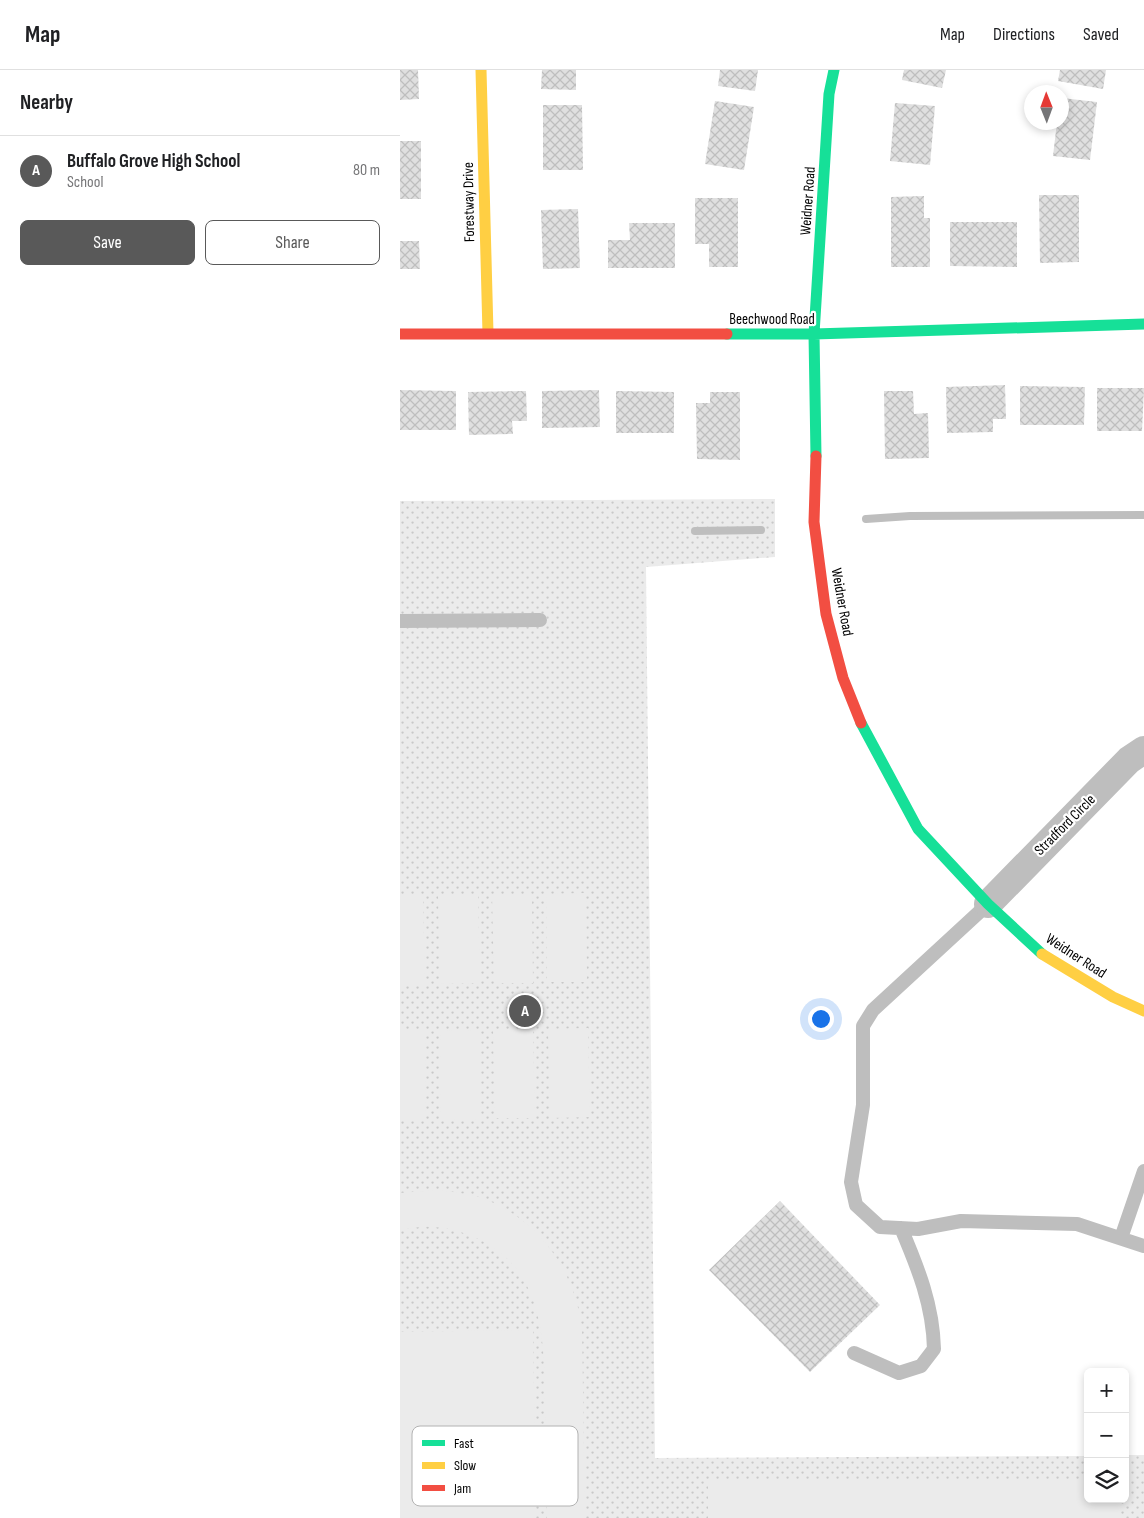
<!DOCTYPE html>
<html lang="en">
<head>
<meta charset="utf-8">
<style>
	body { margin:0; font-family:"Sofia Sans Condensed",sans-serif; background:#f2f2f2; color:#202124 }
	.controls { position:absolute; right:15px; bottom:15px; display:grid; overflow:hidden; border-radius:8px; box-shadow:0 2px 8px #0003 }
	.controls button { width:45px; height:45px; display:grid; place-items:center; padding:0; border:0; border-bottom:1px solid #e0e0e0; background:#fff; color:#202124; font:25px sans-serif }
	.compass { position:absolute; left:624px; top:15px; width:45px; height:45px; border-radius:50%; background:#fff; box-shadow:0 2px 8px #0003; rotate:359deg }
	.you { position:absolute; left:420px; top:948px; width:18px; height:18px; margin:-12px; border:4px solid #fff; border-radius:50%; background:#1a73e8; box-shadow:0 0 0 8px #1a73e833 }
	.badge { display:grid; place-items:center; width:32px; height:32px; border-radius:50%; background:#595959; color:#fff; font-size:16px; font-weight:700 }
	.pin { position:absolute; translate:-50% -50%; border:2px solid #fff; box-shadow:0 1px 5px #0006 }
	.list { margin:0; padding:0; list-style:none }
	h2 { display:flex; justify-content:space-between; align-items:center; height:65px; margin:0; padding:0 20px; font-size:21px }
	h2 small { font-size:16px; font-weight:400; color:#757577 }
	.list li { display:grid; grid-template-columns:32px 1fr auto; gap:15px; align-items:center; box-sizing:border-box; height:70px; padding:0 20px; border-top:1px solid #e0e0e0 }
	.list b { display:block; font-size:19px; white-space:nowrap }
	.list p { margin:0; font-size:16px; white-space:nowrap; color:#757577 }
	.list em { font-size:16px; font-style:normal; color:#757577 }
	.actions { display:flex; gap:10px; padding:15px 20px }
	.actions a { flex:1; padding:11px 0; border:1px solid #595959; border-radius:8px; text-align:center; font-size:18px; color:#595959 }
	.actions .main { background:#595959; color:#fff }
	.icon { flex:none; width:28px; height:28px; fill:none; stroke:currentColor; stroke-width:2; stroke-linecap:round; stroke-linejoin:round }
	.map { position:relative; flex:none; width:744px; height:1448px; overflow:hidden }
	header { display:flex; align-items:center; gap:30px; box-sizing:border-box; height:70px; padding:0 25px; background:#fff; border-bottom:1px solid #e0e0e0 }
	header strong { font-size:24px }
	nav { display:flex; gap:28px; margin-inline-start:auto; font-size:18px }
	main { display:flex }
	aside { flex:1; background:#fff }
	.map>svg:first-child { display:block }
	.green { fill:url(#green-dots) }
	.pitch { fill:#ebebeb }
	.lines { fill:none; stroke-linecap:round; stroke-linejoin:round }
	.stream { stroke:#bebebe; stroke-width:8 }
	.building { fill:url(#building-cross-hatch) }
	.lane { stroke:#bebebe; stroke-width:14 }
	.street { stroke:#bebebe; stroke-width:28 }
	.fast { stroke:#16e098; stroke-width:11 }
	.slow { stroke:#ffcf43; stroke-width:11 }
	.jam { stroke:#f24e42; stroke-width:11 }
	.labels { text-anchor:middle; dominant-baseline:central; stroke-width:4.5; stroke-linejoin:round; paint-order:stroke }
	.street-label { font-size:15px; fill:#000; stroke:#fff }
	.key { fill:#fff; stroke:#b2b2b2; stroke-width:1 }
	.key-label { font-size:14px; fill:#000 }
</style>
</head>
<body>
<header>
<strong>Map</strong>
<nav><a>Map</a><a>Directions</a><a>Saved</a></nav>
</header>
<main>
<aside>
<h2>Nearby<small></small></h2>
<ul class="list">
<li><span class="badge">A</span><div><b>Buffalo Grove High School</b><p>School</p></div><em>80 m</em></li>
</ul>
<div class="actions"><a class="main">Save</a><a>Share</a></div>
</aside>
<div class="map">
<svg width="744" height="1448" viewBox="0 0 744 1448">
	<defs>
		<pattern id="green-dots" width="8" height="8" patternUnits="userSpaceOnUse" patternTransform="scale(1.25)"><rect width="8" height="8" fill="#ebebeb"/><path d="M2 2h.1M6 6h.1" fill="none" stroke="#c8c8c8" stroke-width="1.8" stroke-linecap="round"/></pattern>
		<pattern id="building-cross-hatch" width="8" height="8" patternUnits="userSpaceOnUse" patternTransform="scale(1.25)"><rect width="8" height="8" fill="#dfdfdf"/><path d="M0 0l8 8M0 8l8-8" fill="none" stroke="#bebebe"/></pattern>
	</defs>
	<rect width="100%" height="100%" fill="#fff"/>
	<!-- green -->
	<path class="green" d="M 375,429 L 375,487 L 246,497 L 255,1388 L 688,1386 L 688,1429 L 725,1429 L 725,1385 L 744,1385 L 744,1448 L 0,1448 L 0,431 Z"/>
	<!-- pitch -->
	<path class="pitch" d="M 186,823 L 187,912 L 147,912 L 146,824 Z
		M 92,824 L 132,824 L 133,913 L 94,913 Z
		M 0,825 L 23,825 L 25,914 L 0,914 Z
		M 38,825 L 78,825 L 80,913 L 40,914 Z
		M 188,958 L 190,1047 L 150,1048 L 148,959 Z
		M 133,959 L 135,1048 L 95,1048 L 93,959 Z
		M 80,960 L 81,1049 L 41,1050 L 40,961 Z
		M 0,961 L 25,961 L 26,1049 L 0,1050 Z
		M 36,1120 C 51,1122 67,1123 82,1128 C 139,1149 175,1201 182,1259 L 185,1448 L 147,1448 C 146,1412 146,1377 145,1341 C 144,1274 147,1199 74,1167 C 51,1157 24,1153 0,1161 L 0,1123 Z
		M 133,1260 L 136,1448 L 0,1448 L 0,1262 Z
		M 308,1411 L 688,1411 L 688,1429 L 719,1429 L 719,1448 L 308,1448 Z"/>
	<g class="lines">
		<!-- stream -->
		<path class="stream" d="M 466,449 L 510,446 L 744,445
			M 295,461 L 361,460"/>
	</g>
	<!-- building -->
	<path class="building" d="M 0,0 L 18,0 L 19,29 L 0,30 Z
		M 142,0 L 176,0 L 176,20 L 141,19 Z
		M 320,0 L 358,0 L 355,21 L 318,16 Z
		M 504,0 L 546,0 L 542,18 L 502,10 Z
		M 660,0 L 706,0 L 703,19 L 658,11 Z
		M 662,28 L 697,32 L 690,90 L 653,86 L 657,52 L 662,52 Z
		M 315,31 L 354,37 L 344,100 L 305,94 Z
		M 495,33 L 535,36 L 530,95 L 490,91 Z
		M 143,35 L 182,35 L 183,100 L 143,100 Z
		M 0,71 L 21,71 L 21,129 L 0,129 Z
		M 639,125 L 679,125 L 679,192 L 640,193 Z
		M 524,126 L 524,148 L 530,148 L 530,197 L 491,197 L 491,127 Z
		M 295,128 L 338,128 L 338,197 L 309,197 L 309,174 L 295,174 Z
		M 178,139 L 180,198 L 143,199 L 141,140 Z
		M 550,152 L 617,152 L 617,197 L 550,196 Z
		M 229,153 L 275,153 L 275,198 L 208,198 L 208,170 L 230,170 Z
		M 0,171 L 19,171 L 20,199 L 0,199 Z
		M 605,315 L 606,349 L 593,349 L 593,362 L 547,363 L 546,317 Z
		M 620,316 L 685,317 L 684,355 L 620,355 Z
		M 697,318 L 744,318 L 742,361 L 697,361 Z
		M 0,320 L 56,321 L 56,360 L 0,360 Z
		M 199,320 L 200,357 L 142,358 L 142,321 Z
		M 126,321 L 127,351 L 112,351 L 113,364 L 69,365 L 68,322 Z
		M 216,321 L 274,322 L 274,363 L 216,363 Z
		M 484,321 L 513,321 L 514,344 L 528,343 L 529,388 L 485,389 Z
		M 310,322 L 340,322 L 340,390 L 297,389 L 296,333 L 310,333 Z
		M 380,1131 L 480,1235 L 410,1302 L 309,1200 Z"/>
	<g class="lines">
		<!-- lane -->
		<path class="lane" d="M 0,551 L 140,550
			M 588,834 L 473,940 L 463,956 L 463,1035 L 451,1112 L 456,1135 L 480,1157 L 518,1159 L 561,1151 L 677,1154 L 744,1176
			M 721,1168 L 744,1101
			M 454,1283 L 499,1303 L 521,1296 L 534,1279 C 533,1235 518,1198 501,1158"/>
		<!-- street -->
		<path class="street" d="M 588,834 L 729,690 L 744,680"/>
		<!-- fast -->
		<path class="fast" d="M 327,264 L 414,264 L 744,254
			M 416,386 L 414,264 L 429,24 L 434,0
			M 461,653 L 518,759 L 588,834 L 642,884"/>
		<!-- slow -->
		<path class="slow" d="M 81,0 L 88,263
			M 642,884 L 713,927 L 744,941"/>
		<!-- jam -->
		<path class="jam" d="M 0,264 L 327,264
			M 416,386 L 414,452 L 426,544 L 443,608 L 461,653"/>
	</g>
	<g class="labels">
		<!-- street labels -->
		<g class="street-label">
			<text transform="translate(408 131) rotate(-86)">Weidner Road</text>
			<text transform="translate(69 132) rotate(-91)">Forestway Drive</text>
			<text x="372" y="249">Beechwood Road</text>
			<text transform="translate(442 532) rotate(80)">Weidner Road</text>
			<text transform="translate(665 755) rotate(-45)">Stradford Circle</text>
			<text transform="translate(676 886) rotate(33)">Weidner Road</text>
		</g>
	</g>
	<!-- legend -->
	<rect x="12" y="1356" width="166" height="80" rx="8" class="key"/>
	<rect x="22" y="1370" width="23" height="6" fill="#16e098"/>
	<rect x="22" y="1392" width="23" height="7" fill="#ffcf43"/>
	<rect x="22" y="1415" width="23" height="6" fill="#f24e42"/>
	<g class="key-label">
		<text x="54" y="1378">Fast</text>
		<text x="54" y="1400">Slow</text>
		<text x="54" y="1423">Jam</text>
	</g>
</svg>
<div class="controls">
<button>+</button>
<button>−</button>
<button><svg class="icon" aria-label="layers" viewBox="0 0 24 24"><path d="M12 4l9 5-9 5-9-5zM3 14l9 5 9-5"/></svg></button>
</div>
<svg class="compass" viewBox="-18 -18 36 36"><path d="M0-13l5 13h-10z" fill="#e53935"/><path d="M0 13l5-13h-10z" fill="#757577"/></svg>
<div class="you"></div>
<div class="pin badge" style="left:125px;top:941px">A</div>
</div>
</main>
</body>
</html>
